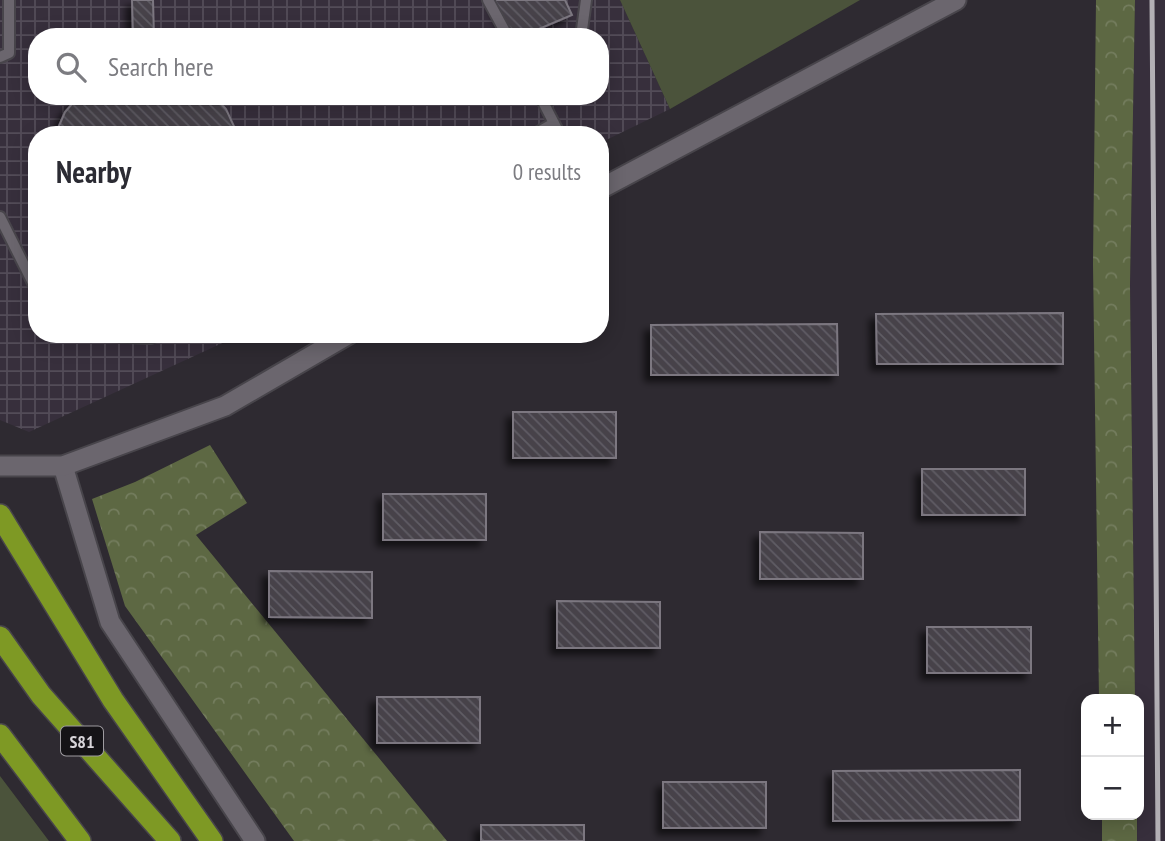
<!DOCTYPE html>
<html lang="en">
<head>
<meta charset="utf-8">
<style>
	body { margin:0; font-family:"PT Sans Narrow",sans-serif; background:#f2f2f3; color:#2b2b33 }
	.controls { position:absolute; right:21px; bottom:21px; display:grid; overflow:hidden; border-radius:14px; box-shadow:0 4px 18px #0003 }
	.controls button { width:63px; height:63px; display:grid; place-items:center; padding:0; border:0; border-bottom:2px solid #e1e1e2; background:#fff; color:#2b2b33; font:35px sans-serif }
	.list { margin:0; padding:0; list-style:none }
	h2 { display:flex; justify-content:space-between; align-items:center; height:91px; margin:0; padding:0 28px; font-size:30px }
	h2 small { font-size:23px; font-weight:400; color:#7c7c81 }
	.icon { flex:none; width:38px; height:38px; fill:none; stroke:currentColor; stroke-width:2; stroke-linecap:round; stroke-linejoin:round }
	.map { position:relative; flex:none; width:1165px; height:841px; overflow:hidden }
	.search { position:absolute; background:#fff; box-shadow:0 4px 18px #0003; left:28px; top:28px; width:581px; height:77px; display:flex; align-items:center; gap:18px; box-sizing:border-box; padding:0 24px; border-radius:28px; color:#7c7c81; font-size:26px }
	.panel { position:absolute; background:#fff; box-shadow:0 4px 18px #0003; left:28px; top:126px; width:581px; height:217px; border-radius:28px }
	.map>svg:first-child { display:block }
	.built { fill:#372f3c }
	.industrial { fill:url(#industrial-grid); fill-rule:evenodd }
	.forest { fill:url(#forest-crowns) }
	.green { fill:#4b533b }
	.building { fill:url(#building-back-hatch); stroke:#7c7780; stroke-width:2; filter:url(#shadow) }
	.lines { fill:none; stroke-linecap:round; stroke-linejoin:round }
	.service-casing { stroke:#48454b; stroke-width:14 }
	.tertiary-casing { stroke:#48454b; stroke-width:23 }
	.secondary-casing { stroke:#48454b; stroke-width:23 }
	.motorway-casing { stroke:#48454b; stroke-width:24 }
	.service { stroke:#6b666e; stroke-width:10 }
	.tertiary { stroke:#6b666e; stroke-width:19 }
	.secondary { stroke:#6b666e; stroke-width:19 }
	.motorway { stroke:#7e9924; stroke-width:21 }
	.rail { stroke:#b3b0b5; stroke-width:5 }
	.labels { text-anchor:middle; dominant-baseline:central; stroke-width:5; stroke-linejoin:round; paint-order:stroke }
	.shield { fill:#151317; stroke:#9e9ba0; stroke-width:2 }
	.shield-label { font-size:18px; font-weight:bold; fill:#d8d5da }
</style>
</head>
<body>
<div class="map">
<svg width="1165" height="841" viewBox="0 0 1165 841">
	<defs>
		<pattern id="industrial-grid" width="8" height="8" patternUnits="userSpaceOnUse" patternTransform="scale(1.75)"><rect width="8" height="8" fill="#372f3c"/><path d="M0 4h8M4 0v8" fill="none" stroke="#534c58"/></pattern>
		<pattern id="forest-crowns" width="20" height="18" patternUnits="userSpaceOnUse" patternTransform="scale(1.75)"><rect width="20" height="18" fill="#5d6843"/><path d="M2 6a3 3 0 1 1 6 0M12 15a3 3 0 1 1 6 0" fill="none" stroke="#747d5e"/></pattern>
		<pattern id="building-back-hatch" width="6" height="6" patternUnits="userSpaceOnUse" patternTransform="scale(1.75)"><rect width="6" height="6" fill="#46424a"/><path d="M-1 5l2 2M0 0l6 6M5-1l2 2" fill="none" stroke="#605c64"/></pattern>
		<filter id="shadow"><feDropShadow dx="-6" dy="6" stdDeviation="3.5" flood-color="#0009"/></filter>
	</defs>
	<rect width="100%" height="100%" fill="#2e2a31"/>
	<!-- built -->
	<path class="built" d="M 1135,0 L 1165,0 L 1165,841 L 1137,841 L 1139,699 L 1135,699 L 1130,285 Z"/>
	<!-- industrial -->
	<path class="industrial" d="M 0,0 L 620,0 L 670,109 L 600,143 L 600,135 L 37,135 L 37,334 L 242,334 L 29,432 L 0,420 ZM 37,37 L 600,37 L 600,96 L 37,96 Z"/>
	<!-- forest -->
	<path class="forest" d="M 1096,0 L 1135,0 L 1130,285 L 1135,699 L 1099,699 L 1093,264 Z
		M 210,445 L 247,503 L 196,535 L 447,841 L 294,841 L 125,606 L 92,499 L 135,482 Z
		M 1102,815 L 1137,815 L 1137,841 L 1102,841 Z"/>
	<!-- green -->
	<path class="green" d="M 620,0 L 860,0 L 670,109 Z
		M 0,776 L 49,841 L 0,841 Z"/>
	<!-- building -->
	<path class="building" d="M 132,0 L 153,0 L 154,37 L 133,37 Z
		M 495,0 L 565,0 L 572,15 L 520,37 L 511,37 Z
		M 79,96 L 214,96 L 226,109 L 238,135 L 55,135 L 65,112 Z
		M 1063,313 L 1063,364 L 877,364 L 876,314 Z
		M 837,324 L 838,375 L 651,375 L 651,325 Z
		M 513,412 L 616,412 L 616,458 L 513,458 Z
		M 922,469 L 1025,469 L 1025,515 L 922,515 Z
		M 383,494 L 486,494 L 486,540 L 383,540 Z
		M 760,532 L 863,533 L 863,579 L 760,579 Z
		M 269,571 L 372,572 L 372,618 L 269,617 Z
		M 557,601 L 660,602 L 660,648 L 557,648 Z
		M 927,627 L 1031,627 L 1031,673 L 927,673 Z
		M 377,697 L 480,697 L 480,743 L 377,743 Z
		M 1020,770 L 1020,820 L 833,821 L 833,771 Z
		M 663,782 L 766,782 L 766,828 L 663,828 Z
		M 481,825 L 584,825 L 584,841 L 481,841 Z"/>
	<g class="lines">
		<!-- service casing -->
		<g class="service-casing">
			<path id="service" d="M 488,0 L 508,37
				M 581,37 L 586,0
				M 0,57 L 9,53 L 9,0
				M 540,96 L 560,135
				M 533,135 L 554,123
				M 0,217 L 37,291
				M 58,334 L 151,338 L 159,334"/>
		</g>
		<!-- tertiary casing -->
		<g class="tertiary-casing">
			<path id="tertiary" d="M 63,466 L 110,622 L 255,841"/>
		</g>
		<!-- secondary casing -->
		<g class="secondary-casing">
			<path id="secondary" d="M 600,189 L 956,0
				M 0,466 L 63,466 L 225,406 L 349,334"/>
		</g>
		<!-- motorway casing -->
		<g class="motorway-casing">
			<path id="motorway" d="M 0,515 L 113,700 L 212,841
				M 0,637 L 41,695 L 170,841
				M 0,735 L 80,841"/>
		</g>
		<!-- service -->
		<use href="#service" class="service"/>
		<!-- tertiary -->
		<use href="#tertiary" class="tertiary"/>
		<!-- secondary -->
		<use href="#secondary" class="secondary"/>
		<!-- motorway -->
		<use href="#motorway" class="motorway"/>
		<!-- rail -->
		<path class="rail" d="M 1152,0 L 1158,841"/>
	</g>
	<g class="labels">
		<!-- shield labels -->
		<rect class="shield" x="61" y="726.5" width="42" height="29" rx="5"/>
		<g class="shield-label">
			<text x="82" y="741">S81</text>
		</g>
	</g>
</svg>
<div class="controls">
<button>+</button>
<button>−</button>
</div>
<div class="search"><svg class="icon" aria-label="search" viewBox="0 0 24 24"><circle cx="10" cy="10" r="6"/><path d="M15 15l6 6"/></svg>Search here</div>
<section class="panel">
<h2>Nearby<small>0 results</small></h2>
<ul class="list">
</ul>
</section>
</div>
</body>
</html>
